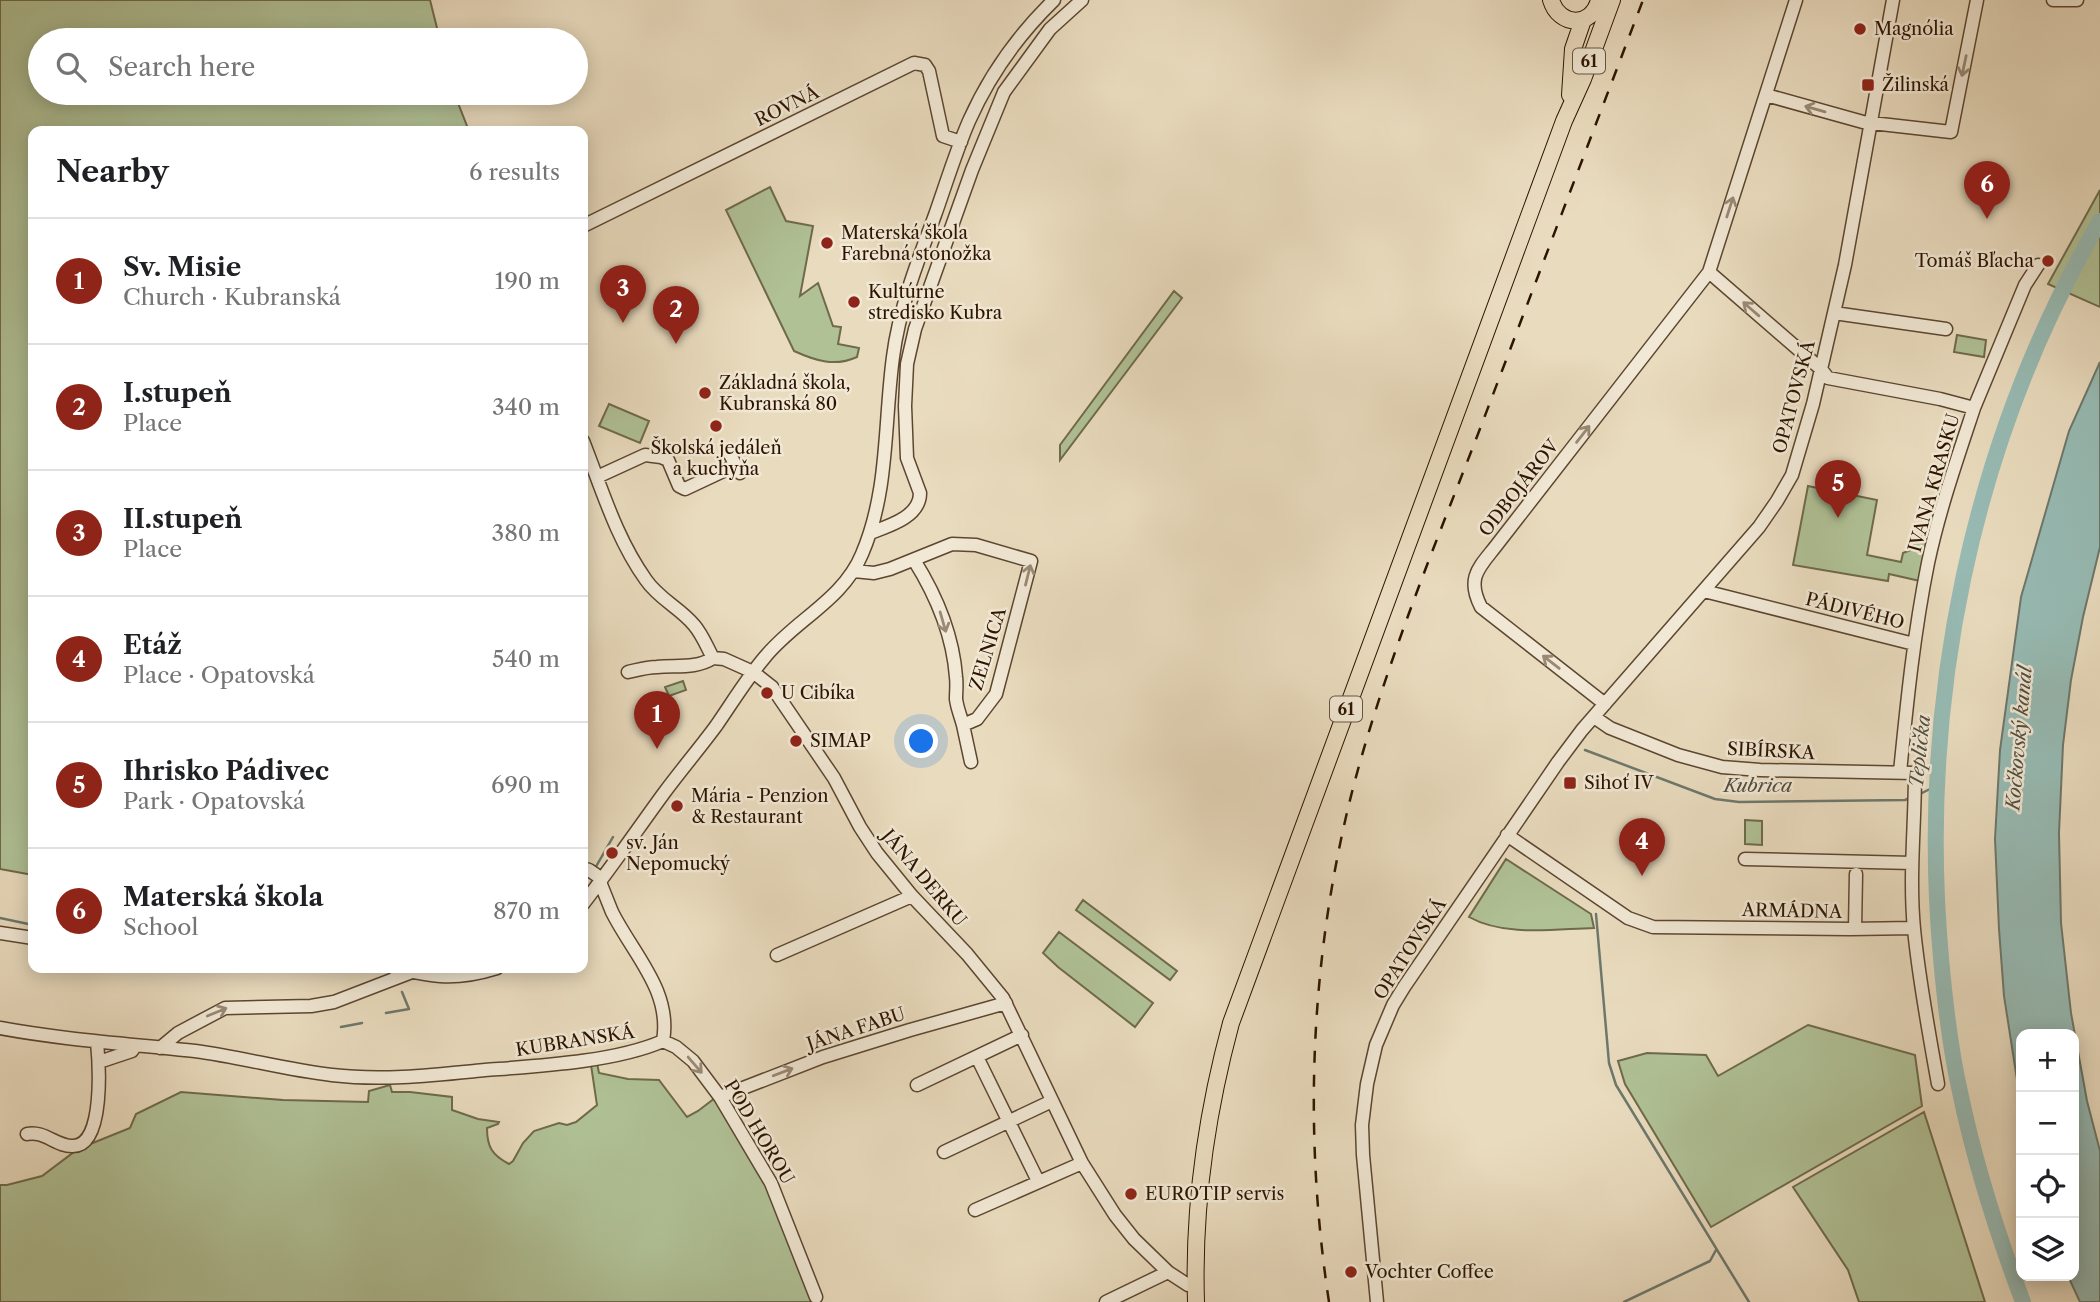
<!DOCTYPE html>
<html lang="en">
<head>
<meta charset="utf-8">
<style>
	body { margin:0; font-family:"Libre Caslon Text",serif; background:#f6f6f6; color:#202124 }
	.controls { position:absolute; right:21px; bottom:21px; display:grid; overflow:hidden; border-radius:14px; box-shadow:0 4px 18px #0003 }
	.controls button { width:63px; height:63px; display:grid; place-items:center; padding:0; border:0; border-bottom:2px solid #e0e0e0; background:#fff; color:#202124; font:35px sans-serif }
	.you { position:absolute; left:922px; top:742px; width:24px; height:24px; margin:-18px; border:5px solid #fff; border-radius:50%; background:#1a73e8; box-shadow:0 0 0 10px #1a73e833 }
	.badge { display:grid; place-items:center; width:46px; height:46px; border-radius:50%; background:#8f2418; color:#fff; font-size:23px; font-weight:700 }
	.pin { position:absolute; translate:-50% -58px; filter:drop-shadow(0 2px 4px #0008) }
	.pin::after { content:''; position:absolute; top:37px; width:24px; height:21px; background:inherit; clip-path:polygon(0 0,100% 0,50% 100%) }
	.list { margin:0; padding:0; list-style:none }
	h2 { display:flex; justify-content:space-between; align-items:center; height:91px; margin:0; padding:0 28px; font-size:30px }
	h2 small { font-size:23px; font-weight:400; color:#757577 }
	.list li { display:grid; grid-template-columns:46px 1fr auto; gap:21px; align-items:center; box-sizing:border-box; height:126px; padding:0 28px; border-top:2px solid #e0e0e0 }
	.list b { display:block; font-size:26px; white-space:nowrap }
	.list p { margin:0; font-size:23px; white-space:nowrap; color:#757577 }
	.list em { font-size:23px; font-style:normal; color:#757577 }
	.icon { flex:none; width:38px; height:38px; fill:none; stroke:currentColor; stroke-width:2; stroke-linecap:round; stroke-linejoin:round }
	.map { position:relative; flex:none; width:2100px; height:1302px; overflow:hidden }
	.search { position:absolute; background:#fff; box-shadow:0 4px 18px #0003; left:28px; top:28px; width:560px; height:77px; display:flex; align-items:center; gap:18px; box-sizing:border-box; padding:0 24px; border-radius:38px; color:#757577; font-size:26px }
	.panel { position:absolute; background:#fff; box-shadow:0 4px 18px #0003; left:28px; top:126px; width:560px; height:847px; border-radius:14px }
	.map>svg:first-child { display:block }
	.green { fill:#b0c196; stroke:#6e6a4b; stroke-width:2 }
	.water { fill:#97bbb4; stroke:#6d786c; stroke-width:2 }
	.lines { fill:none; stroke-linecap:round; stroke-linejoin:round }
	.stream { stroke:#6d786c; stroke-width:2.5 }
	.river { stroke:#97bbb4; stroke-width:16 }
	.minor-casing { stroke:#5c4630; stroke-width:15 }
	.major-casing { stroke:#2d1400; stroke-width:18 }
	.minor { stroke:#f1e8d5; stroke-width:12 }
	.major { stroke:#e9dbbe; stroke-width:16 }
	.rail { stroke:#2d1400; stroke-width:2.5; stroke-dasharray:12 12; stroke-linecap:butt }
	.oneway { stroke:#998975 }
	.poi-dot { fill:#8f2418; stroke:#f1e8d5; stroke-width:2.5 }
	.labels { text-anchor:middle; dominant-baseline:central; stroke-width:5; stroke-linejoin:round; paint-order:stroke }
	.shield { fill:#f1e8d5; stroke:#685440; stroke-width:2 }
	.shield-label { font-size:16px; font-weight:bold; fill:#2d1400 }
	.poi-label { font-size:18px; fill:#2d1400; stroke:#f1e8d5; text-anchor:start }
	.street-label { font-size:18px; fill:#2d1400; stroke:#f1e8d5 }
	.water-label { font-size:19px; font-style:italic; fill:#524e3f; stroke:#f1e8d5 }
</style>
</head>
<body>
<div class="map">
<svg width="2100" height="1302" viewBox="0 0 2100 1302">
	<rect width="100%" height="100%" fill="#e9dbbe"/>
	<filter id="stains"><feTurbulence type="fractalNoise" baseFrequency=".00286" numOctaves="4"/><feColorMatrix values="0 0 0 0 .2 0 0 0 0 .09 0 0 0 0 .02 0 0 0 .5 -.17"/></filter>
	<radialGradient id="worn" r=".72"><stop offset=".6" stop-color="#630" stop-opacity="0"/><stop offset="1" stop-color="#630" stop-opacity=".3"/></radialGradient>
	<!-- green -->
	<path class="green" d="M 0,0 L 430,0 L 440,40 L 40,40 L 40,93 L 454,93 L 469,131 L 33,131 L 33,875 L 0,869 Z
		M 770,187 L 786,221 L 813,226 L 800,296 L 818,283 L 833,326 L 841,327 L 838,344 L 859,348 L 857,357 C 835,367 816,361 794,351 L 726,210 Z
		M 2100,190 L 2100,307 L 2048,284 Z
		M 1174,291 L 1182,298 L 1060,460 L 1060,445 Z
		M 1957,335 L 1986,340 L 1984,357 L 1954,352 Z
		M 609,404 L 649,421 L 640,443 L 599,426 Z
		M 1808,486 L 1877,500 L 1867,555 L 1901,562 L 1903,553 L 1913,549 L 1916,535 L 1929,538 L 1920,581 L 1889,574 L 1888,581 L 1793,565 Z
		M 683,681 L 686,690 L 669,696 L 665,687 Z
		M 1745,820 L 1762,821 L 1762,845 L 1745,844 Z
		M 1506,859 L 1591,914 L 1594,928 C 1554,929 1505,937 1469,917 Z
		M 1083,900 L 1177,971 L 1170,980 L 1076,910 Z
		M 1059,932 L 1153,1003 L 1135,1027 L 1058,967 L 1043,953 Z
		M 1808,1025 L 1915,1055 L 1922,1106 L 1711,1227 L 1625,1084 L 1618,1061 L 1647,1053 L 1706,1055 L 1718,1076 Z
		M 597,1063 L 599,1073 L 628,1079 L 659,1080 L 687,1117 L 698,1111 L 715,1098 L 764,1176 L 815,1302 L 0,1302 L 0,1185 L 7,1185 L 42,1176 L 78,1149 L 130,1128 L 136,1114 L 181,1092 L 283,1100 L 368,1102 L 369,1091 L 390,1085 L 392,1092 L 410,1092 L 452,1097 L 452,1110 L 478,1119 L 499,1122 L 498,1124 L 487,1128 C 487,1147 492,1155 509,1164 L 513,1161 L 523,1143 L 534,1131 L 559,1123 L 567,1125 L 576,1122 L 597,1105 L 591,1065 Z
		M 1924,1112 L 1985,1302 L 1859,1302 L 1848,1270 L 1793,1187 Z"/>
	<!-- water -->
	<path class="water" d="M 2100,362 L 2100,547 L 2083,617 L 2071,680 L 2063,745 L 2059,833 L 2061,923 L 2071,1013 L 2087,1101 L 2100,1151 L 2100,1302 L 2080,1302 L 2068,1276 L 2074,1276 L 2074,1034 L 2021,1034 L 2021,1105 L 2004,996 L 1999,929 L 1995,839 L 2000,750 L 2021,597 L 2069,431 Z"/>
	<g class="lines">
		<!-- stream -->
		<path class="stream" d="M 1585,750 L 1715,799 L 1739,802 L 1905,800 L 1912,797
			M 1918,795 L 1936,786
			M 594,870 L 613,837
			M 583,883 L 590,875
			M 1596,914 L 1609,1063 L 1616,1085 L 1749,1302
			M 0,918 L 33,925
			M 386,1013 L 409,1009 L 402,992
			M 341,1027 L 362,1023
			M 1624,1302 L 1710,1261 L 1716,1250"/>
		<!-- river -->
		<path class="river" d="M 2023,1302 C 1997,1233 1975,1164 1960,1092 C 1950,1048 1945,1003 1941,958 C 1918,704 1971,442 2100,221"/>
		<!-- minor casing -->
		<g class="minor-casing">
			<path id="minor" d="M 2053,0 L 2077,0
				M 1766,95 L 1863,122 L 1951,132 L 1977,0
				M 583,226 L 914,63 L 925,65 L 929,71 L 943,136 L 961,142
				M 1709,272 L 1821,369 L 1828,378 L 1940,399 L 1974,408 C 1957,459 1939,511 1928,563 C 1914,632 1907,702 1900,772
				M 1834,313 L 1946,329
				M 1974,408 L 2025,285 L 2038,265
				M 583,441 C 602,489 616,538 646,580 C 659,599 680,608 694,625 C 702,634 707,647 713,658 L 724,659 L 753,672 L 772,687 L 834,778 L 860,827 L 877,853 L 912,896 L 967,954 L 1003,998 L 1082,1163 L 1115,1215 L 1134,1239 L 1168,1272 L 1188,1285 L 1196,1284
				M 728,451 L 740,473
				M 597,477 L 645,455 L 661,457 L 668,460 L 679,486 L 685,489 L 736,465
				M 870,533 C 889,526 920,517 920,493 L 907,458 L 905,406 L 907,364 L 915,329 L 972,170 L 1004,92 L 1050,29 L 1082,0
				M 854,571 L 874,573 L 890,569 L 952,544 L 976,545 L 1031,561 L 996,694 L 977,719 L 963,725 C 961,717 957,708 956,699 C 956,692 957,684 956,677 C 953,636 936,595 914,560
				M 1704,591 L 1914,644
				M 628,672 C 637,670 647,667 657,667 C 676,665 696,669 713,658
				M 1605,704 L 1481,607 C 1465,576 1481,566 1499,542 L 1709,272 L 1796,0
				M 1594,717 L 1610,728 L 1678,755 L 1722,767 L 1760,770 L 1915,773 C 1915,825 1909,877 1914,929 C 1919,981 1929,1033 1938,1084
				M 963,725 L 971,762
				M 1507,835 L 1628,918 L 1653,927 L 1850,929 L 1914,928
				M 1745,859 L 1912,863
				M 583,868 L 589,870 L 602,879
				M 600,882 C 604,892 608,902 612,912 C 633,954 672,991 663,1041
				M 583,904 C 611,868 637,830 664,793 C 681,770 699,749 716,726 C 732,703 747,678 765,657 C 795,620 843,600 862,554 C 889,491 884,423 893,357 C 899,309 918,260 935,215 C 946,184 956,151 969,121 C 989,76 1019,34 1054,0
				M 1855,929 L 1856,874
				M 0,933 L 33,938
				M 777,955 L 912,896
				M 393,968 C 434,977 455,981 497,968
				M 0,1028 C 65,1040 130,1044 195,1051 C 241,1057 286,1070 332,1075 C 383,1081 434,1075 485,1070 C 538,1066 615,1062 663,1041
				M 663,1041 L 676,1047 L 693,1061 L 720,1097 L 771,1183 L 816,1297
				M 160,1048 L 178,1033 L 225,1008 L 311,1006 L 334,1002 L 412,972
				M 977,1057 L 1038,1181
				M 99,1062 L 132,1051 L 135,1046
				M 917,1085 L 1022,1035
				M 720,1097 L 823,1057 L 910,1030 L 1006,1003
				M 27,1134 C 44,1130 57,1147 73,1146 C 105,1146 99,1062 97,1042
				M 944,1152 L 1052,1101
				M 975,1210 L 1082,1163
				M 1106,1302 L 1168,1272
				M 1377,1302 L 1363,1155 L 1362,1125 L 1367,1084 L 1376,1045 L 1393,1005 L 1404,987 L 1558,762 L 1582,730 L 1759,527 L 1777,501 L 1792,475 L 1813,404 L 1845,265 L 1893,0"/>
		</g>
		<!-- major casing -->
		<g class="major-casing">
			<path id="major" d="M 1551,0 C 1559,27 1592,28 1599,0
				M 1570,95 L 1573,49 L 1583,20
				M 1196,1302 C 1193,1207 1206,1115 1231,1023 L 1564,121 L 1583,79 L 1612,0"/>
		</g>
		<!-- minor -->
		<use href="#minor" class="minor"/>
		<!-- major -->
		<use href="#major" class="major"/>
		<!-- rail -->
		<path class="rail" d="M 1329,1302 C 1303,1131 1310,956 1353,788 C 1385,666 1433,550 1478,434 C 1533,289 1588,145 1643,0"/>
	</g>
	<!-- one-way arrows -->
	<defs><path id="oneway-shaft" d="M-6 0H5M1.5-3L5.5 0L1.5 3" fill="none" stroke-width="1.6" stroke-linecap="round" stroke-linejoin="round" transform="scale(1.75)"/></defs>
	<g class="oneway">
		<use href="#oneway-shaft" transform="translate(1964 66) rotate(102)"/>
		<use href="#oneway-shaft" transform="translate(1815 109) rotate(-164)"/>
		<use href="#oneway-shaft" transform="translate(1730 207) rotate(-72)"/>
		<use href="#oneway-shaft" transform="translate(1751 309) rotate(-139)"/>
		<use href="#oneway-shaft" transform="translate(1583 434) rotate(-52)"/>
		<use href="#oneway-shaft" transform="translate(1028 575) rotate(-76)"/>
		<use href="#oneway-shaft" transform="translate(943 622) rotate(74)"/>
		<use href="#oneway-shaft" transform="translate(1551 662) rotate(-142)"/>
		<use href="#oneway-shaft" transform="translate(217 1012) rotate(-22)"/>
		<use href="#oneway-shaft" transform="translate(695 1065) rotate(49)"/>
		<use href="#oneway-shaft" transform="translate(783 1072) rotate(-21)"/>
	</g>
	<!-- markers -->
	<g class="poi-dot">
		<circle cx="1860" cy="29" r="7"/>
		<rect x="1861" y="78" width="14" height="14" rx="3.5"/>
		<circle cx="827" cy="243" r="7"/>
		<circle cx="2048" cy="261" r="7"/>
		<circle cx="854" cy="302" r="7"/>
		<circle cx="705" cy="393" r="7"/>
		<circle cx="716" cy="426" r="7"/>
		<circle cx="767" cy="693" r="7"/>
		<circle cx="796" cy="741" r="7"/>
		<rect x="1563" y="776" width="14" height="14" rx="3.5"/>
		<circle cx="677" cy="806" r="7"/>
		<circle cx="612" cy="853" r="7"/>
		<circle cx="1131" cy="1194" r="7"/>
		<circle cx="1351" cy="1272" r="7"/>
	</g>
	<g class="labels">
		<!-- shield labels -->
		<g class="shield">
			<rect x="1573" y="48.5" width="32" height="25" rx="5"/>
			<rect x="1330" y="696.5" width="32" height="25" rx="5"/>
		</g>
		<g class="shield-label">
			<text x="1589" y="61">61</text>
			<text x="1346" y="709">61</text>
		</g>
		<!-- poi labels -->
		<g class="poi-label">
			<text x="1874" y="29">Magnólia</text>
			<text x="1882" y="85">Žilinská</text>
			<text x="841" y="233">Materská škola<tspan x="841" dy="21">Farebná stonožka</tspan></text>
			<text x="2034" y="261" text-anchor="end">Tomáš Bľacha</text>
			<text x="868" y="292">Kultúrne<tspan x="868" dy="21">stredisko Kubra</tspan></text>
			<text x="719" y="383">Základná škola,<tspan x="719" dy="21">Kubranská 80</tspan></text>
			<text x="716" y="448" text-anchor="middle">Školská jedáleň<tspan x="716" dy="21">a kuchyňa</tspan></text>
			<text x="781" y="693">U Cibíka</text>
			<text x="810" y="741">SIMAP</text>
			<text x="1584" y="783">Sihoť IV</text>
			<text x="691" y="796">Mária - Penzion<tspan x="691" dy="21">&amp; Restaurant</tspan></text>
			<text x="626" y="843">sv. Ján<tspan x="626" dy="21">Nepomucký</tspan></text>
			<text x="1145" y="1194">EUROTIP servis</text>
			<text x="1365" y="1272">Vochter Coffee</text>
		</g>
		<!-- street labels -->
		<g class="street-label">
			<text transform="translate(787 106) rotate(-26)">ROVNÁ</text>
			<text transform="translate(1794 397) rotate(-75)">OPATOVSKÁ</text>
			<text transform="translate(1934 483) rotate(-74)">IVANA KRASKU</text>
			<text transform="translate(1519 488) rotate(-52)">ODBOJÁROV</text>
			<text transform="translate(1855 611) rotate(14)">PÁDIVÉHO</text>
			<text transform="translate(988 649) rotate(-73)">ZELNICA</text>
			<text transform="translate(1771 751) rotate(3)">SIBÍRSKA</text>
			<text transform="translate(924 878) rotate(50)">JÁNA DERKU</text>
			<text transform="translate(1792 911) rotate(1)">ARMÁDNA</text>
			<text transform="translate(1410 949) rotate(-57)">OPATOVSKÁ</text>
			<text transform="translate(856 1029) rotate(-18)">JÁNA FABU</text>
			<text transform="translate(575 1041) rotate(-9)">KUBRANSKÁ</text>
			<text transform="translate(759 1132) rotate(59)">POD HOROU</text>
		</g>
		<!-- water labels -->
		<g class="water-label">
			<text transform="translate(2019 738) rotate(-85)">Kočkovský kanál</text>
			<text transform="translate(1920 751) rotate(-84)">Teplička</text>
			<text x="1758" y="785">Kubrica</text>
		</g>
	</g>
	<rect width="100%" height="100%" filter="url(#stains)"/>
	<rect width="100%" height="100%" fill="url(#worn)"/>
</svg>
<div class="controls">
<button>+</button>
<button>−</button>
<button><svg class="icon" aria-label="locate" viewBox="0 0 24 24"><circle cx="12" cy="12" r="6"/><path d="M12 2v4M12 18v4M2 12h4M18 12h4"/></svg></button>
<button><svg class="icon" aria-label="layers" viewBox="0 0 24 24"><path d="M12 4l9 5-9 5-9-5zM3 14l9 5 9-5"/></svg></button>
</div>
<div class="you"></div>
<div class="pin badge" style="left:657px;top:749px">1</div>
<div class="pin badge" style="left:676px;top:344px">2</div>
<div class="pin badge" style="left:623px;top:323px">3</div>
<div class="pin badge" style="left:1642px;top:876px">4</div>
<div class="pin badge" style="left:1838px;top:518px">5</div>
<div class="pin badge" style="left:1987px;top:219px">6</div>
<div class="search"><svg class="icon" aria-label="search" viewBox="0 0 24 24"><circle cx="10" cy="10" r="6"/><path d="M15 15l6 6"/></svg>Search here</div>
<section class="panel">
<h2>Nearby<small>6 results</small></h2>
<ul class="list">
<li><span class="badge">1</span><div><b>Sv. Misie</b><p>Church · Kubranská</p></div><em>190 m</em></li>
<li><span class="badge">2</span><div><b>I.stupeň</b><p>Place</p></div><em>340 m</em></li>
<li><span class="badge">3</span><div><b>II.stupeň</b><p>Place</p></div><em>380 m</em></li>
<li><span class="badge">4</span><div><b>Etáž</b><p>Place · Opatovská</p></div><em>540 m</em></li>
<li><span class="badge">5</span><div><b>Ihrisko Pádivec</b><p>Park · Opatovská</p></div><em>690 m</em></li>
<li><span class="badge">6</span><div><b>Materská škola</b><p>School</p></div><em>870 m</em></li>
</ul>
</section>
</div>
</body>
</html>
